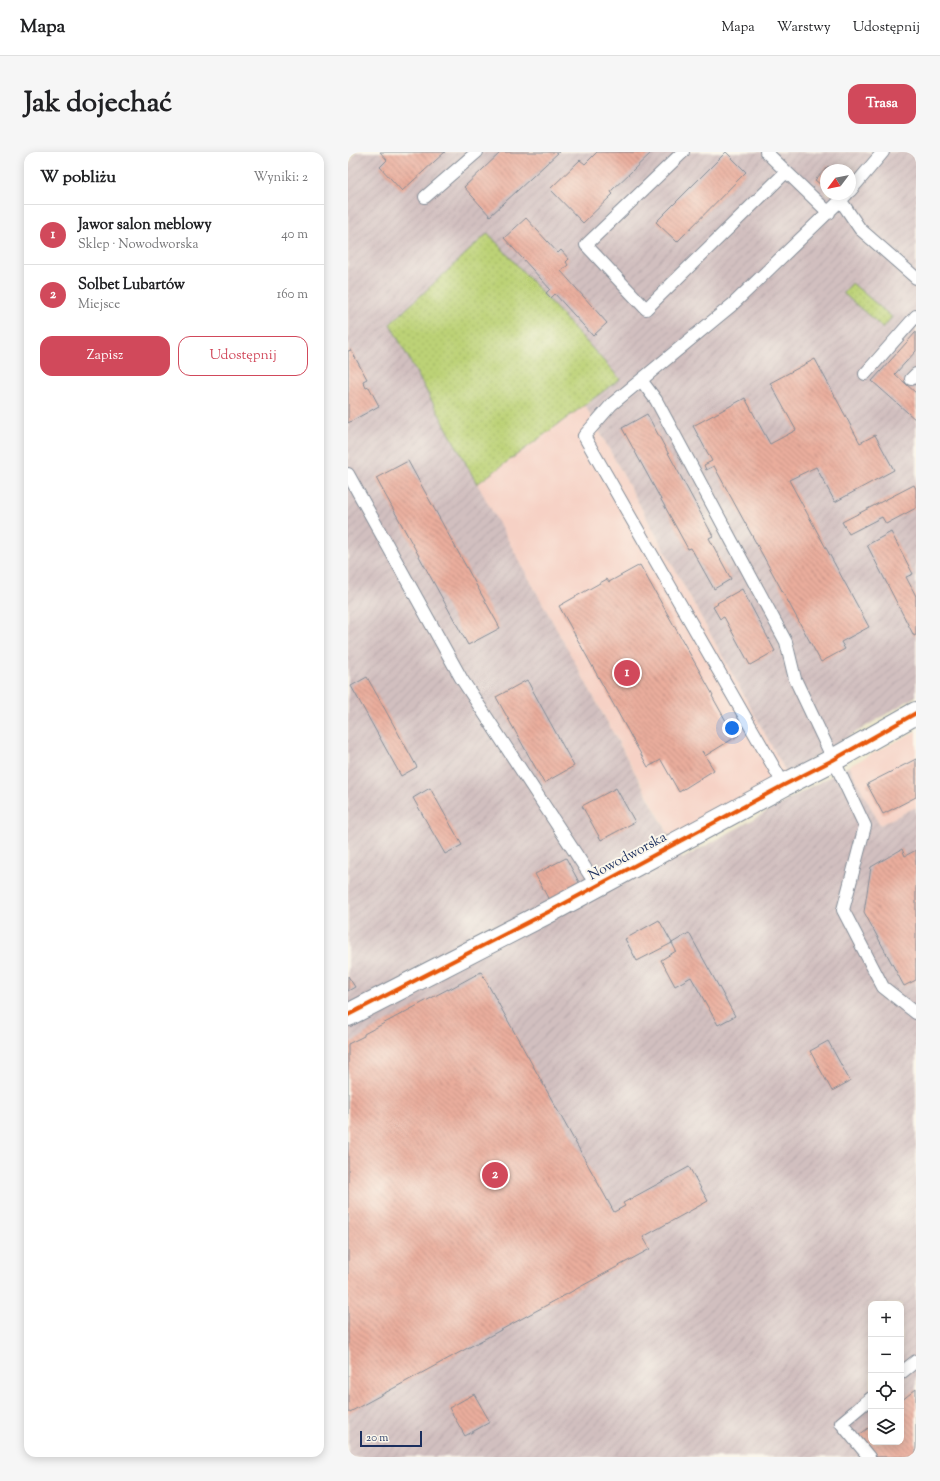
<!DOCTYPE html>
<html lang="pl">
<head>
<meta charset="utf-8">
<style>
	body { margin:0; font-family:"Sorts Mill Goudy",serif; background:#f6f6f6; color:#202124 }
	.controls { position:absolute; right:12px; bottom:12px; display:grid; overflow:hidden; border-radius:8px; box-shadow:0 2px 10px #0003 }
	.controls button { width:36px; height:36px; display:grid; place-items:center; padding:0; border:0; border-bottom:1px solid #e0e0e0; background:#fff; color:#202124; font:20px sans-serif }
	.compass { position:absolute; left:472px; top:12px; width:36px; height:36px; border-radius:50%; background:#fff; box-shadow:0 2px 10px #0003; rotate:238deg }
	.scale { position:absolute; left:12px; bottom:10px; width:62px; box-sizing:border-box; padding-left:4px; border:2px solid #1b2f5e; border-top:0; font-size:11px; line-height:14px; white-space:nowrap; color:#1b2f5e; -webkit-text-stroke:3px #fbf7ec; paint-order:stroke }
	.you { position:absolute; left:384px; top:576px; width:14px; height:14px; margin:-10px; border:3px solid #fff; border-radius:50%; background:#1a73e8; box-shadow:0 0 0 6px #1a73e833 }
	.badge { display:grid; place-items:center; width:26px; height:26px; border-radius:50%; background:#d1495b; color:#fff; font-size:13px; font-weight:700 }
	.pin { position:absolute; translate:-50% -50%; border:2px solid #fff; box-shadow:0 1px 4px #0006 }
	.list { margin:0; padding:0; list-style:none }
	h2 { display:flex; justify-content:space-between; align-items:center; height:52px; margin:0; padding:0 16px; font-size:17px }
	h2 small { font-size:13px; font-weight:400; color:#757577 }
	.list li { display:grid; grid-template-columns:26px 1fr auto; gap:12px; align-items:center; box-sizing:border-box; height:60px; padding:0 16px; border-top:1px solid #e0e0e0 }
	.list b { display:block; font-size:15px; white-space:nowrap }
	.list p { margin:0; font-size:13px; white-space:nowrap; color:#757577 }
	.list em { font-size:13px; font-style:normal; color:#757577 }
	.actions { display:flex; gap:8px; padding:12px 16px }
	.actions a { flex:1; padding:9px 0; border:1px solid #d1495b; border-radius:12px; text-align:center; font-size:14px; color:#d1495b }
	.actions .main { background:#d1495b; color:#fff }
	.icon { flex:none; width:22px; height:22px; fill:none; stroke:currentColor; stroke-width:2; stroke-linecap:round; stroke-linejoin:round }
	.map { position:relative; flex:none; width:568px; height:1305px; overflow:hidden; border-radius:12px }
	header { display:flex; align-items:center; gap:24px; box-sizing:border-box; height:56px; padding:0 20px; background:#fff; border-bottom:1px solid #e0e0e0 }
	header strong { font-size:19px }
	nav { display:flex; gap:22px; margin-inline-start:auto; font-size:14px }
	.intro { display:flex; align-items:center; justify-content:space-between; box-sizing:border-box; height:96px; padding:0 24px }
	h1 { margin:0; font-size:28px }
	.button { padding:10px 18px; border-radius:12px; background:#d1495b; color:#fff; font-size:14px; font-weight:700 }
	main { display:flex; gap:24px; padding:0 24px }
	aside { flex:1; background:#fff; border-radius:12px; box-shadow:0 2px 10px #0003 }
	.map>svg:first-child { display:block }
	.built { fill:#f6d1c5 }
	.industrial { fill:url(#industrial-furrows); fill-rule:evenodd }
	.grass { fill:url(#grass-dots); stroke:#6c806a }
	.building { fill:url(#building-back-hatch) }
	.lines { fill:none; stroke-linecap:round; stroke-linejoin:round }
	.service-casing { stroke:#848c96; stroke-width:14 }
	.minor-casing { stroke:#848c96; stroke-width:24 }
	.service { stroke:#fff; stroke-width:12 }
	.minor { stroke:#fff; stroke-width:22 }
	.cycleway-casing { stroke:#fbf7ec; stroke-width:6 }
	.cycleway { stroke:#e8590c; stroke-width:4 }
	.labels { text-anchor:middle; dominant-baseline:central; stroke-width:4; stroke-linejoin:round; paint-order:stroke }
	.street-label { font-size:14px; fill:#1b2f5e; stroke:#fbf7ec }
</style>
</head>
<body>
<header>
<strong>Mapa</strong>
<nav><a>Mapa</a><a>Warstwy</a><a>Udostępnij</a></nav>
</header>
<div class="intro"><h1>Jak dojechać</h1><a class="button">Trasa</a></div>
<main>
<aside>
<h2>W pobliżu<small>Wyniki: 2</small></h2>
<ul class="list">
<li><span class="badge">1</span><div><b>Jawor salon meblowy</b><p>Sklep · Nowodworska</p></div><em>40 m</em></li>
<li><span class="badge">2</span><div><b>Solbet Lubartów</b><p>Miejsce</p></div><em>160 m</em></li>
</ul>
<div class="actions"><a class="main">Zapisz</a><a>Udostępnij</a></div>
</aside>
<div class="map">
<svg width="568" height="1305" viewBox="0 0 568 1305">
	<defs>
		<pattern id="industrial-furrows" width="10" height="10" patternUnits="userSpaceOnUse"><rect width="10" height="10" fill="#d1bfbf"/><path d="M-1 1l2-2M0 10L10 0M9 11l2-2" fill="none" stroke="#b3a4a7"/></pattern>
		<pattern id="grass-dots" width="8" height="8" patternUnits="userSpaceOnUse"><rect width="8" height="8" fill="#bcd276"/><path d="M2 2h.1M6 6h.1" fill="none" stroke="#a1b568" stroke-width="1.8" stroke-linecap="round"/></pattern>
		<pattern id="building-back-hatch" width="6" height="6" patternUnits="userSpaceOnUse"><rect width="6" height="6" fill="#eaad9c"/><path d="M-1 5l2 2M0 0l6 6M5-1l2 2" fill="none" stroke="#bd8d82"/></pattern>
	</defs>
	<rect width="100%" height="100%" fill="#fbf7ec"/>
	<filter id="ink" filterUnits="userSpaceOnUse"><feTurbulence type="fractalNoise" baseFrequency=".025" numOctaves="2"/><feDisplacementMap in="SourceGraphic" scale="8" xChannelSelector="R" yChannelSelector="G"/><feConvolveMatrix kernelMatrix="1 2 1 2 8 2 1 2 1" color-interpolation-filters="sRGB"/></filter>
	<filter id="wash" filterUnits="userSpaceOnUse"><feTurbulence type="fractalNoise" baseFrequency=".012" numOctaves="4" result="noise"/><feDisplacementMap in="SourceGraphic" scale="16" xChannelSelector="R" yChannelSelector="G"/><feGaussianBlur stdDeviation="0.9" result="paint"/><feColorMatrix in="noise" values="0 0 0 0 0 0 0 0 0 0 0 0 0 0 0 0 0 1.4 0 .05"/><feComposite in="paint" operator="in"/></filter>
	<g filter="url(#wash)">
		<rect width="100%" height="100%" fill="#ede8cd"/>
		<!-- built -->
		<path class="built" d="M 237,253 L 439,622 L 323,686 L 129,332 Z
			M 568,579 L 568,655 L 532,673 L 501,614 Z"/>
		<!-- industrial -->
		<path class="industrial" d="M 8,0 L 568,0 L 568,544 L 439,622 L 237,253 L 272,227 L 42,172 L 334,707 L 501,614 L 532,673 L 568,655 L 568,1305 L 0,1305 L 0,14 ZM 478,18 L 502,18 L 502,42 L 478,42 ZM 523,1152 L 553,1152 L 553,1290 L 523,1290 Z"/>
		<!-- grass -->
		<path class="grass" d="M 140,81 L 272,227 L 129,332 L 42,172 Z
			M 504,131 L 544,165 L 535,176 L 495,141 Z"/>
		<g id="blocks">
			<!-- building -->
			<path class="building" d="M 32,0 L 97,0 L 54,39 L 32,15 L 39,8 Z
				M 153,0 L 211,0 L 142,64 L 116,35 Z
				M 249,0 L 304,0 L 264,38 L 263,40 L 265,42 L 235,71 L 202,37 L 232,8 L 237,12 Z
				M 378,0 L 398,20 L 329,90 L 308,70 Z
				M 480,14 L 485,18 L 478,18 L 478,27 L 473,33 L 467,28 Z
				M 178,66 L 210,101 L 213,98 L 221,107 L 218,110 L 220,113 L 213,119 L 259,171 L 245,184 L 207,142 L 203,146 L 198,141 L 202,137 L 156,86 Z
				M 568,180 L 568,199 L 547,222 L 568,241 L 568,268 L 524,229 Z
				M 3,198 L 19,227 L 15,229 L 18,236 L 21,235 L 31,254 L 0,271 L 0,199 Z
				M 467,207 L 512,291 L 527,283 L 546,318 L 487,350 L 468,315 L 441,328 L 521,475 L 493,490 L 497,497 L 473,510 L 366,314 L 358,318 L 356,313 L 364,309 L 345,274 L 397,246 L 422,292 L 448,278 L 422,231 Z
				M 299,262 L 365,384 L 361,386 L 383,427 L 366,437 L 343,396 L 340,397 L 274,276 Z
				M 60,309 L 152,476 L 120,493 L 28,326 Z
				M 566,333 L 568,337 L 568,356 L 538,372 L 534,365 L 501,382 L 494,370 Z
				M 543,380 L 565,422 L 558,425 L 568,444 L 568,483 L 566,484 L 519,393 Z
				M 292,413 L 365,543 L 364,544 L 378,569 L 382,567 L 391,583 L 357,604 L 354,599 L 366,618 L 331,640 L 313,608 L 300,615 L 211,454 L 259,427 L 261,430 Z
				M 394,437 L 427,499 L 402,513 L 376,465 L 372,467 L 365,455 L 370,452 L 369,451 Z
				M 19,525 L 69,615 L 53,624 L 3,534 Z
				M 179,528 L 226,614 L 196,631 L 148,545 Z
				M 568,607 L 568,645 L 535,662 L 519,632 Z
				M 82,636 L 114,693 L 97,702 L 65,646 Z
				M 268,636 L 287,670 L 253,688 L 234,654 Z
				M 554,697 L 557,704 L 568,698 L 568,828 L 556,834 L 516,760 L 523,715 Z
				M 218,706 L 232,732 L 201,748 L 187,722 Z
				M 311,768 L 324,791 L 289,809 L 277,787 Z
				M 341,781 L 387,864 L 370,873 L 343,825 L 327,834 L 313,808 L 328,799 L 324,791 Z
				M 133,820 L 266,1060 L 277,1054 L 275,1051 L 341,1015 L 360,1049 L 295,1085 L 302,1097 L 0,1261 L 0,892 L 16,884 L 16,882 L 100,837 L 100,838 Z
				M 0,824 L 7,835 L 0,839 Z
				M 480,889 L 502,929 L 484,939 L 462,899 Z
				M 568,1237 L 568,1305 L 529,1305 L 511,1283 L 523,1274 L 523,1290 L 553,1290 L 553,1249 Z
				M 126,1242 L 142,1270 L 117,1284 L 101,1256 Z"/>
		</g>
	</g>
	<g filter="url(#ink)">
		<use href="#blocks" fill-opacity="0" stroke="#848c96" stroke-width="1"/>
		<g class="lines">
			<!-- service casing -->
			<g class="service-casing">
				<path id="service" d="M 335,0 L 238,93 L 298,157 L 438,20
					M 418,0 L 481,61
					M 502,39 L 535,0
					M 77,45 L 129,0
					M 493,49 L 512,77 L 568,126
					M 517,222 L 568,164
					M 563,227 L 568,222
					M 293,228 L 308,248 L 438,490 L 447,527 L 517,674 L 495,758 L 535,835 L 568,861
					M 0,322 L 113,526 L 249,734
					M 436,633 L 236,284 L 264,252 L 384,153 L 499,42
					M 553,1221 L 568,1209
					M 521,1305 L 493,1271 L 523,1246"/>
			</g>
			<!-- minor casing -->
			<g class="minor-casing">
				<path id="minor" d="M 0,863 L 208,756 L 436,633 L 485,608 L 568,561"/>
			</g>
			<!-- service -->
			<use href="#service" class="service"/>
			<!-- minor -->
			<use href="#minor" class="minor"/>
			<!-- cycleway casing -->
			<g class="cycleway-casing">
				<path id="cycleway" d="M 0,863 L 208,756 L 436,633 L 485,608 L 568,561"/>
			</g>
			<!-- cycleway -->
			<use href="#cycleway" class="cycleway"/>
		</g>
	</g>
	<g class="labels">
		<!-- street labels -->
		<g class="street-label">
			<text transform="translate(280 705) rotate(-28)">Nowodworska</text>
		</g>
	</g>
</svg>
<div class="controls">
<button>+</button>
<button>−</button>
<button><svg class="icon" aria-label="locate" viewBox="0 0 24 24"><circle cx="12" cy="12" r="6"/><path d="M12 2v4M12 18v4M2 12h4M18 12h4"/></svg></button>
<button><svg class="icon" aria-label="layers" viewBox="0 0 24 24"><path d="M12 4l9 5-9 5-9-5zM3 14l9 5 9-5"/></svg></button>
</div>
<svg class="compass" viewBox="-18 -18 36 36"><path d="M0-13l5 13h-10z" fill="#e53935"/><path d="M0 13l5-13h-10z" fill="#757577"/></svg>
<div class="scale">20 m</div>
<div class="you"></div>
<div class="pin badge" style="left:279px;top:521px">1</div>
<div class="pin badge" style="left:147px;top:1023px">2</div>
</div>
</main>
</body>
</html>
